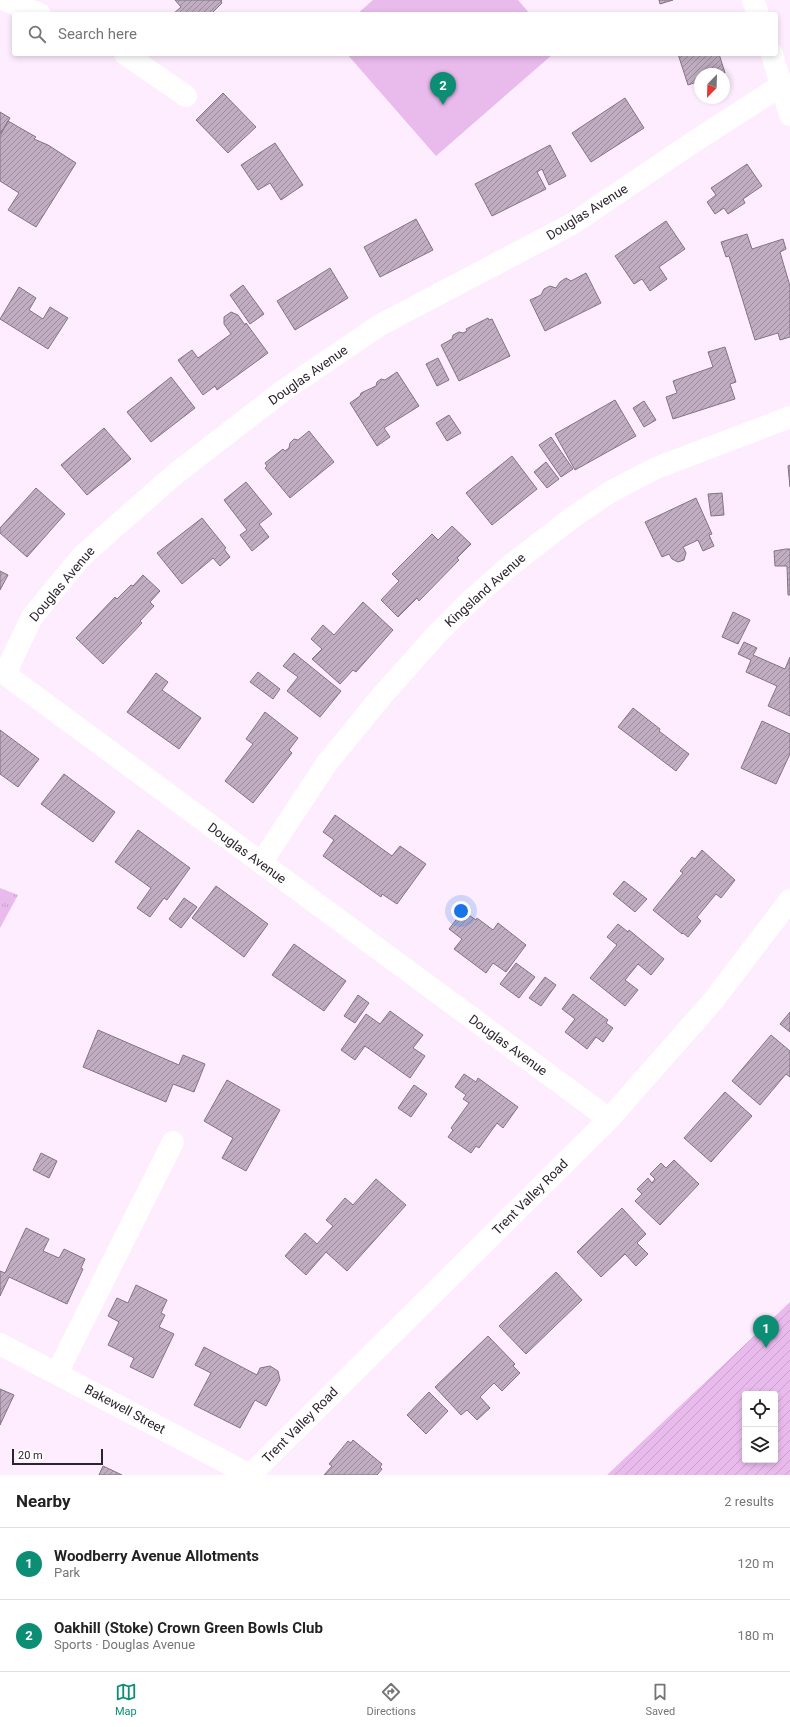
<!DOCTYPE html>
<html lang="en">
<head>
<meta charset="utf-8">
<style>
	body { margin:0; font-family:Roboto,sans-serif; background:#f2f2f2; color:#222 }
	.controls { position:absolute; right:12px; bottom:12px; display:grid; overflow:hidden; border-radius:4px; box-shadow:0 2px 6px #0003 }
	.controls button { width:36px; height:36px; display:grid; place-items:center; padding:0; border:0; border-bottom:1px solid #e0e0e0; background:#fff; color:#222; font:20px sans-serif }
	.compass { position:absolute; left:694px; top:68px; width:36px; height:36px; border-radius:50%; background:#fff; box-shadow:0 2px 6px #0003; rotate:203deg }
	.scale { position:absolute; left:12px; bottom:10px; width:91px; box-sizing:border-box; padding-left:4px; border:2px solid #2c242c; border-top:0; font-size:11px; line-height:14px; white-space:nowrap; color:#2c242c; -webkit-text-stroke:3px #fff; paint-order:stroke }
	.you { position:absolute; left:461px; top:911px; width:14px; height:14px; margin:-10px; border:3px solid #fff; border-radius:50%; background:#1a73e8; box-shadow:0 0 0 6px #1a73e833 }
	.badge { display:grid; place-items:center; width:26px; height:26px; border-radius:50%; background:#0c8e74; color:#fff; font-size:13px; font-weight:700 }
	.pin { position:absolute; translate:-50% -33px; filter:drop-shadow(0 1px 2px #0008) }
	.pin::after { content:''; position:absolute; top:21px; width:14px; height:12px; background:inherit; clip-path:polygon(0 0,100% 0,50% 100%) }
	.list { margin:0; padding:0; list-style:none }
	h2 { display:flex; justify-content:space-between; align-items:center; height:52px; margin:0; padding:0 16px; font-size:17px }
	h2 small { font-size:13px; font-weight:400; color:#767676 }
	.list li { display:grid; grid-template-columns:26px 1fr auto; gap:12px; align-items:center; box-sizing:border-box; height:72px; padding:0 16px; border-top:1px solid #e0e0e0 }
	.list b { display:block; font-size:15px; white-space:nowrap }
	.list p { margin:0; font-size:13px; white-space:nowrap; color:#767676 }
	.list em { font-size:13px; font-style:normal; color:#767676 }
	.icon { flex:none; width:22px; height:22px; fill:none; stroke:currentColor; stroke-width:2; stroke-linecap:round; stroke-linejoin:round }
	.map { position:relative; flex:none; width:790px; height:1475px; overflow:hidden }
	.search { position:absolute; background:#fff; box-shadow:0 2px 6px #0003; left:12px; right:12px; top:12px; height:44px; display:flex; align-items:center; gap:10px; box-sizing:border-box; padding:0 14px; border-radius:4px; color:#767676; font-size:15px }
	.sheet { height:196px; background:#fff }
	nav { display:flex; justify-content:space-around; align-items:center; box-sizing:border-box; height:56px; border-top:1px solid #e0e0e0; background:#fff; font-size:11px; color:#767676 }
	nav a { display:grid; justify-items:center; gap:2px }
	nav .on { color:#0c8e74 }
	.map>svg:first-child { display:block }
	.park { fill:url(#park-tufts) }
	.garden { fill:url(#garden-furrows); fill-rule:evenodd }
	.pitch { fill:#e9bbed }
	.building { fill:url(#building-hatch); stroke:#857286 }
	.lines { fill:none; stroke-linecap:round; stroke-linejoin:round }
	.minor { stroke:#fff; stroke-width:22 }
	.labels { text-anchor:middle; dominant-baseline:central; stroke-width:3.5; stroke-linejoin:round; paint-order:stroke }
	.street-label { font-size:13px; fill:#2c242c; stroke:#fff }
</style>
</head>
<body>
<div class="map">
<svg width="790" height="1475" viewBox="0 0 790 1475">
	<defs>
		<pattern id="park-tufts" width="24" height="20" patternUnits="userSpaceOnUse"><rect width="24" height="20" fill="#e9bbed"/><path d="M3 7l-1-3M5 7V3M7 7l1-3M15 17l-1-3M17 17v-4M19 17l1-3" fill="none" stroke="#c8a1cb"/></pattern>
		<pattern id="garden-furrows" width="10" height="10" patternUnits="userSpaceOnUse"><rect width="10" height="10" fill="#e9bbed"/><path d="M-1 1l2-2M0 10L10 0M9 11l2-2" fill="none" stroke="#c8a1cb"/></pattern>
		<pattern id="building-hatch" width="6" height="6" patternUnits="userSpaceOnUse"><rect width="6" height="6" fill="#c0adc2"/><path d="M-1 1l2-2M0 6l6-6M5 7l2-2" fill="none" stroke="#9c8d9e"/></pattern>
	</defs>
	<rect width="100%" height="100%" fill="#feedff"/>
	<!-- park -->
	<path class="park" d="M 0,888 L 18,895 L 0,928 Z"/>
	<!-- garden -->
	<path class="garden" d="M 790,1302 L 790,1475 L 607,1475 ZM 745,1394 L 775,1394 L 775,1460 L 745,1460 Z"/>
	<!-- pitch -->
	<path class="pitch" d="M 373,0 L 518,0 L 530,14 L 357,14 Z
		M 347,54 L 553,54 L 436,156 Z"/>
	<!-- building -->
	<path class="building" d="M 175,0 L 222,0 L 221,1 L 222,3 L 211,14 L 173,14 L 181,7 Z
		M 659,0 L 673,0 L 660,4 Z
		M 678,54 L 719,54 L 725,73 L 700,74 L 700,81 L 688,85 Z
		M 223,93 L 256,127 L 228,153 L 196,120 Z
		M 625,98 L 644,128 L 591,162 L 572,133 Z
		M 0,112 L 10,118 L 0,134 Z
		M 8,121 L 36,137 L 34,139 L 48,145 L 76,163 L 36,227 L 8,210 L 19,193 L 0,181 L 0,136 Z
		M 275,143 L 303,185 L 281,200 L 270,183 L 258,190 L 241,165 Z
		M 550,145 L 566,176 L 549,185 L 542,169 L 537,172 L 546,189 L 492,216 L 475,184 Z
		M 747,164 L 762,186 L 743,199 L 745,203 L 728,214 L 724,208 L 715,214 L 707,202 L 716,195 L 711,188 Z
		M 416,219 L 433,250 L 380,277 L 364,247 Z
		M 666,221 L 685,249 L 659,267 L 667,279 L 650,291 L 642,279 L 634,284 L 615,256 Z
		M 747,234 L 752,249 L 783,239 L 786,249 L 780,252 L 790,286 L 790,337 L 780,340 L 778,333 L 755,340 L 729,256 L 726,257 L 721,242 Z
		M 330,268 L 348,298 L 295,330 L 277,301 Z
		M 586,273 L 601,303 L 545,331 L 530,300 L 541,295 L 544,289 L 550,286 L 556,288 L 560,282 L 566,278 L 571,281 Z
		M 243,285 L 264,314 L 250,324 L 230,295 Z
		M 19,287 L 36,298 L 29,310 L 43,319 L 50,307 L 68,318 L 48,349 L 0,319 Z
		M 231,312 L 238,315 L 245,325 L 246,323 L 268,353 L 217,390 L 215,386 L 203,395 L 178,360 L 192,350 L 198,358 L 231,334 L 224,324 L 224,317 Z
		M 488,318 L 489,320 L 492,319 L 510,356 L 459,381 L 441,345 L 452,339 L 453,335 L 459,332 L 463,333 L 467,331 L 466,329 Z
		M 725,347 L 736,382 L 730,384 L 735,399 L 673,419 L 666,397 L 677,393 L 673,381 L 713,367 L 708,352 Z
		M 438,358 L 449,380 L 437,386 L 426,364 Z
		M 397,372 L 419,406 L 384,428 L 390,437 L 377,446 L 350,403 L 360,396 L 361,393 L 376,386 L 377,382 L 381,379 L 385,380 Z
		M 171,377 L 195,408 L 151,442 L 127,412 Z
		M 615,400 L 636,436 L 575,470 L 555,434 Z
		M 644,401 L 656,420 L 644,427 L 633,408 Z
		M 449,415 L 461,433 L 447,441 L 436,423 Z
		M 104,428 L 131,459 L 87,495 L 61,465 Z
		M 309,431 L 334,462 L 290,498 L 265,468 L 267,466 L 265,463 L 283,449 L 285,451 L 289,448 L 290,443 L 294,439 L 298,440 Z
		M 551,437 L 573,469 L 561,477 L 539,445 Z
		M 512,456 L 537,489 L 492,525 L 466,493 Z
		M 546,462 L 559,479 L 547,488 L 534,472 Z
		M 790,465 L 790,487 L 788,466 Z
		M 246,482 L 272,514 L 259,524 L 269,537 L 252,551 L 240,535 L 247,530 L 224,500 Z
		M 36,488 L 65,514 L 27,557 L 0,533 L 0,528 Z
		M 722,493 L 724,515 L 711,516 L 708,494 Z
		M 696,498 L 712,534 L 709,535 L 714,546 L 703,551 L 698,540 L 683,547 L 686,553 L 684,560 L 678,562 L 672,559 L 669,554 L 662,557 L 645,522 Z
		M 202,518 L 226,548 L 224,549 L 230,557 L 220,566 L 213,558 L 182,584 L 157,553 Z
		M 452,526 L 471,544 L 457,558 L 459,560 L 419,601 L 417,598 L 398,617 L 381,600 L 399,581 L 392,574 L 432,534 L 438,540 Z
		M 786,549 L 790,549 L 790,595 L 788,595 L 787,566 L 775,566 L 774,551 Z
		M 0,571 L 8,575 L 0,590 Z
		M 143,575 L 160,591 L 150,602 L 154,606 L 140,621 L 142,623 L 103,664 L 76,638 L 115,597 L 117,599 L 131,585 L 133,586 Z
		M 363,602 L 393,630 L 356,672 L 353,670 L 340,684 L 312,659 L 322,649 L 311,639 L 323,625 L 334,635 Z
		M 733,612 L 750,620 L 738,644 L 722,637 Z
		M 744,642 L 757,648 L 753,655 L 785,669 L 790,657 L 790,716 L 768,706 L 777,686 L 746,672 L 751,660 L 738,654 Z
		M 294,653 L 341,691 L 320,717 L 287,691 L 298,677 L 283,666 Z
		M 258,672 L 280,689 L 273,699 L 250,682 Z
		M 156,673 L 168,682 L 162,690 L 201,718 L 179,749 L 127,712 Z
		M 633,708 L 660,729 L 659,731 L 689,754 L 676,771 L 618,727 Z
		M 265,712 L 298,738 L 289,750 L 292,753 L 253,803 L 225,781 L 253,744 L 246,739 Z
		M 762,721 L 790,734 L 790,754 L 776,784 L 741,768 Z
		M 0,730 L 39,759 L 18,787 L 0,774 Z
		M 64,774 L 115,812 L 93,842 L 41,804 Z
		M 335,815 L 392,856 L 400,846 L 426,864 L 397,904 L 382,894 L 381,897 L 323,856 L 334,840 L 323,832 Z
		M 138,830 L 190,868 L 167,900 L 164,898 L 150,917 L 137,908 L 151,888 L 115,862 Z
		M 702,850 L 735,880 L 721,898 L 716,894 L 697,917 L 701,921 L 688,937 L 683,933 L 682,934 L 653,910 L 683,873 L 680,871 L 692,857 L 695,859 Z
		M 624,881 L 647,899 L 635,912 L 613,894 Z
		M 216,886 L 268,924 L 244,957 L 192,918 Z
		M 184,898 L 197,907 L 181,928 L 169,919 Z
		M 463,911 L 476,920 L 477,918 L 493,930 L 498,923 L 526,945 L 506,972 L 493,963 L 486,973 L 454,949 L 462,939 L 449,929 Z
		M 618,924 L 628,932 L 629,930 L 664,959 L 651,975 L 638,964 L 625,980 L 638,990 L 625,1006 L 590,978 L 617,945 L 607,937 Z
		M 294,944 L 346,981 L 324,1011 L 272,975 Z
		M 516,963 L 535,977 L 519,998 L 500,984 Z
		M 545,977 L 556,985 L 541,1006 L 529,998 Z
		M 573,994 L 608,1020 L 606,1023 L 613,1028 L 603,1042 L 596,1037 L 587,1049 L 565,1032 L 575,1019 L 562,1009 Z
		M 358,995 L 369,1003 L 355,1023 L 344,1016 Z
		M 390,1011 L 423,1035 L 413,1048 L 425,1056 L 410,1078 L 365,1046 L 355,1060 L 341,1050 L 366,1014 L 380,1024 Z
		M 790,1012 L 790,1032 L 780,1024 Z
		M 98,1030 L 179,1065 L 183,1055 L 205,1064 L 194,1092 L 173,1084 L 166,1102 L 83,1067 Z
		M 771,1035 L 790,1051 L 790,1077 L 786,1074 L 760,1105 L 732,1081 Z
		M 464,1074 L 476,1082 L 478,1078 L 518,1107 L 503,1128 L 497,1123 L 479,1148 L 476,1146 L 471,1153 L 448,1137 L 453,1130 L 451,1128 L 469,1103 L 463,1099 L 466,1095 L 455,1087 Z
		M 227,1080 L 280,1110 L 246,1171 L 222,1158 L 233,1138 L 204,1121 Z
		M 414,1085 L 427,1094 L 411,1117 L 398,1108 Z
		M 725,1092 L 752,1116 L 711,1162 L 684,1138 Z
		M 41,1153 L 57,1161 L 49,1178 L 33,1170 Z
		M 674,1160 L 699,1184 L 660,1225 L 635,1201 L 642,1194 L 637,1189 L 648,1178 L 652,1183 L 655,1179 L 650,1174 L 661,1163 L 666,1168 Z
		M 376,1179 L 406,1205 L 347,1271 L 326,1252 L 306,1275 L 285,1256 L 305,1233 L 317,1244 L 333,1226 L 326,1220 L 345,1198 L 353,1205 Z
		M 622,1208 L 646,1234 L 637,1243 L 648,1254 L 636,1266 L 625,1254 L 601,1277 L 577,1252 Z
		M 26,1228 L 49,1239 L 43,1251 L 59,1258 L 64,1249 L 85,1259 L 81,1268 L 83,1269 L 67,1304 L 9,1277 L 0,1296 L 0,1271 L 5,1273 Z
		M 556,1272 L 582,1300 L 526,1354 L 499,1326 Z
		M 136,1285 L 167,1300 L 161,1313 L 165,1315 L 159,1327 L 174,1334 L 153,1378 L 130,1367 L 134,1358 L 108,1345 L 119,1322 L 108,1316 L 117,1298 L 128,1303 Z
		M 488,1336 L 515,1364 L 513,1366 L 520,1373 L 502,1391 L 494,1383 L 480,1397 L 490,1408 L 477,1420 L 467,1410 L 461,1415 L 435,1387 Z
		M 204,1347 L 257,1375 L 260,1368 L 270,1366 L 278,1371 L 280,1380 L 266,1406 L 255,1400 L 240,1428 L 194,1405 L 211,1373 L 195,1365 Z
		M 0,1389 L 14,1395 L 0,1425 Z
		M 429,1392 L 448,1411 L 426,1434 L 407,1415 Z
		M 353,1440 L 382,1464 L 380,1467 L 382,1469 L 377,1475 L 324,1475 L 332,1466 L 329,1464 L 348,1441 L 351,1443 Z
		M 103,1466 L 122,1475 L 99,1475 Z"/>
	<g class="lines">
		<!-- minor -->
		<path class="minor" d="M 5,0 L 40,14
			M 753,0 L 758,14
			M 125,54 L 186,96
			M 772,54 L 790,115
			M 261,863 L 327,763 L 380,698 L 435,636 L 470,601 L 512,564 L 573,517 L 610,492 L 656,468 L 790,417
			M 609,1119 L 5,674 L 32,617 L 82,556 L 174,475 L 284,390 L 380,325 L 572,224 L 695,141 L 782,85
			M 0,1344 L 250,1475
			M 57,1373 L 173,1142
			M 250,1475 L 609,1119 L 713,1001 L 790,900"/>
	</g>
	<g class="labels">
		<!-- street labels -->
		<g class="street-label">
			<text transform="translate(587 212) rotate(-32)">Douglas Avenue</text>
			<text transform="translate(308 375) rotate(-35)">Douglas Avenue</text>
			<text transform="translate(62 584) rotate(-50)">Douglas Avenue</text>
			<text transform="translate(485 590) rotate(-42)">Kingsland Avenue</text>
			<text transform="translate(247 853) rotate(36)">Douglas Avenue</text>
			<text transform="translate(508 1045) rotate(36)">Douglas Avenue</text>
			<text transform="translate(530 1197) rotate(-45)">Trent Valley Road</text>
			<text transform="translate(125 1409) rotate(28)">Bakewell Street</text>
			<text transform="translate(300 1425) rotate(-45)">Trent Valley Road</text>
		</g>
	</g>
</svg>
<div class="controls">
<button><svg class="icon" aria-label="locate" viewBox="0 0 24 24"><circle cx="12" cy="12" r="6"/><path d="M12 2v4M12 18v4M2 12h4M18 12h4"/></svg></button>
<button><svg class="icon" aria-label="layers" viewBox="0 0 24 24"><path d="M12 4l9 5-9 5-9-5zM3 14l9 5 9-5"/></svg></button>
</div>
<svg class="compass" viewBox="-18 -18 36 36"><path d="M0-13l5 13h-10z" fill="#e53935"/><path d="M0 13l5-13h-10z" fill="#767676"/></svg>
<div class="scale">20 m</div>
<div class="you"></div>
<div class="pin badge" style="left:766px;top:1348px">1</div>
<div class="pin badge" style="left:443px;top:105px">2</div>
<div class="search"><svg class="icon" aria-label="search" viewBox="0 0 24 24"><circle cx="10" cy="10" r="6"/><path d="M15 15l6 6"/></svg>Search here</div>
</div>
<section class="sheet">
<h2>Nearby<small>2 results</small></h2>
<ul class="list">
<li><span class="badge">1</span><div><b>Woodberry Avenue Allotments</b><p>Park</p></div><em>120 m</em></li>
<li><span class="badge">2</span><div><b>Oakhill (Stoke) Crown Green Bowls Club</b><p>Sports · Douglas Avenue</p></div><em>180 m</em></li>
</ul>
</section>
<nav>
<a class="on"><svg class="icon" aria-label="map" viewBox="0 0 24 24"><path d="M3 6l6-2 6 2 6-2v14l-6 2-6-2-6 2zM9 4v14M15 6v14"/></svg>Map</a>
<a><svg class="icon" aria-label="directions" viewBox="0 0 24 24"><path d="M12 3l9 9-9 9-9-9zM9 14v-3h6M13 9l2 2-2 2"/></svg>Directions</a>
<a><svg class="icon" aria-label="saved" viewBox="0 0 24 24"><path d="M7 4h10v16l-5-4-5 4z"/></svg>Saved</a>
</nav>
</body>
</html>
